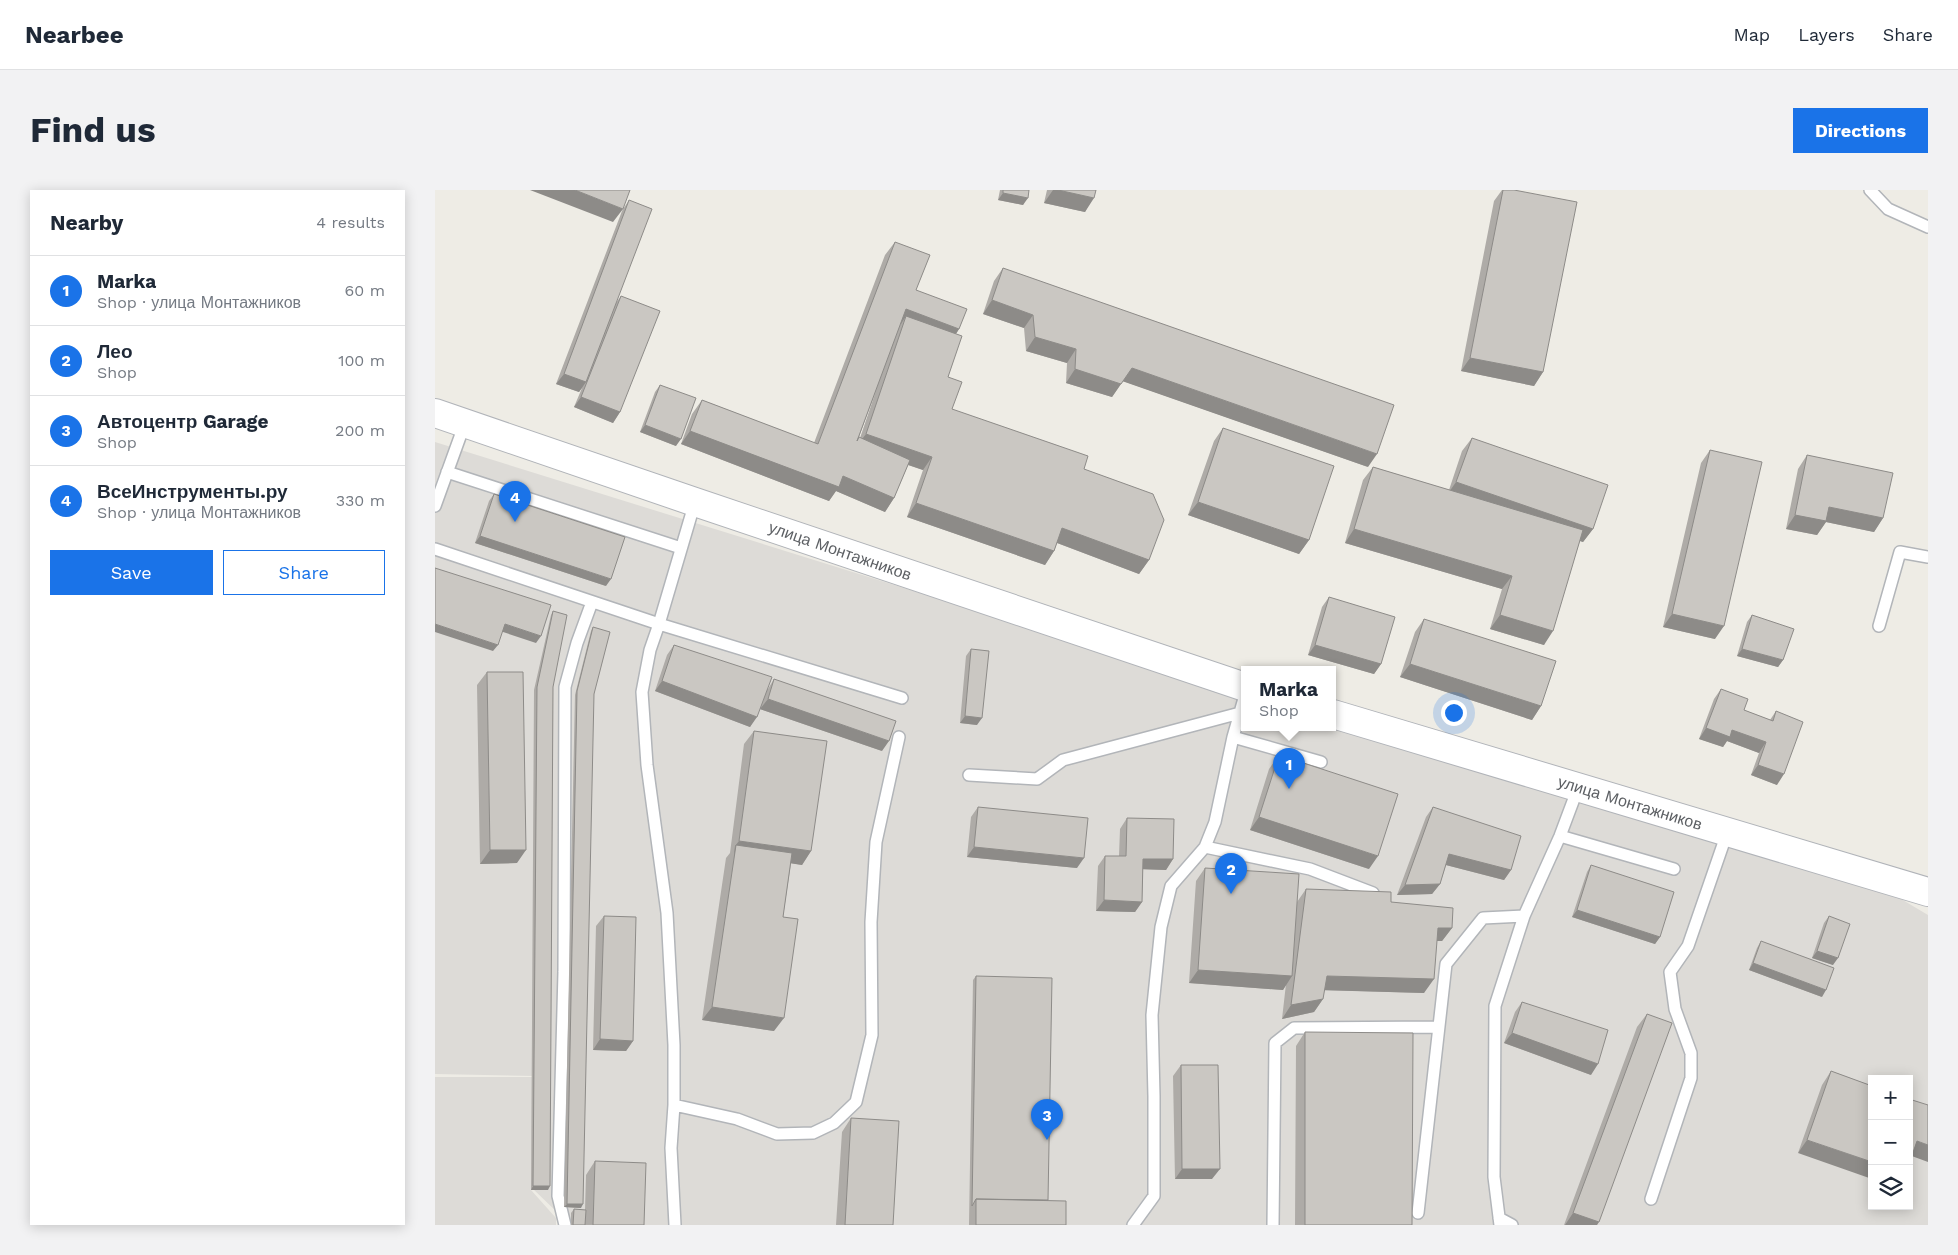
<!DOCTYPE html>
<html lang="en">
<head>
<meta charset="utf-8">
<style>
	body { margin:0; font-family:"Work Sans",sans-serif; background:#f2f2f3; color:#1f2937 }
	.controls { position:absolute; right:15px; bottom:15px; display:grid; overflow:hidden; border-radius:0px; box-shadow:0 2px 12px #0003 }
	.controls button { width:45px; height:45px; display:grid; place-items:center; padding:0; border:0; border-bottom:1px solid #e0e1e3; background:#fff; color:#1f2937; font:25px sans-serif }
	.you { position:absolute; left:1018px; top:522px; width:18px; height:18px; margin:-12px; border:4px solid #fff; border-radius:50%; background:#1a73e8; box-shadow:0 0 0 8px #1a73e833 }
	.badge { display:grid; place-items:center; width:32px; height:32px; border-radius:50%; background:#1a73e8; color:#fff; font-size:16px; font-weight:700 }
	.pin { position:absolute; translate:-50% -41px; filter:drop-shadow(0 1px 2px #0008) }
	.pin::after { content:''; position:absolute; top:26px; width:18px; height:15px; background:inherit; clip-path:polygon(0 0,100% 0,50% 100%) }
	.popup { position:absolute; left:806px; top:476px; width:95px; height:65px; box-sizing:border-box; display:grid; place-content:center; border-radius:0px; background:#fff; filter:drop-shadow(0 1px 4px #0005); font-size:16px; white-space:nowrap; color:#747a83 }
	.popup b { font-size:19px; color:#1f2937 }
	.popup::after { content:''; position:absolute; left:50%; top:100%; margin-left:-10px; border:10px solid transparent; border-top-color:#fff }
	.list { margin:0; padding:0; list-style:none }
	h2 { display:flex; justify-content:space-between; align-items:center; height:65px; margin:0; padding:0 20px; font-size:21px }
	h2 small { font-size:16px; font-weight:400; color:#747a83 }
	.list li { display:grid; grid-template-columns:32px 1fr auto; gap:15px; align-items:center; box-sizing:border-box; height:70px; padding:0 20px; border-top:1px solid #e0e1e3 }
	.list b { display:block; font-size:19px; white-space:nowrap }
	.list p { margin:0; font-size:16px; white-space:nowrap; color:#747a83 }
	.list em { font-size:16px; font-style:normal; color:#747a83 }
	.actions { display:flex; gap:10px; padding:15px 20px }
	.actions a { flex:1; padding:11px 0; border:1px solid #1a73e8; border-radius:0px; text-align:center; font-size:18px; color:#1a73e8 }
	.actions .main { background:#1a73e8; color:#fff }
	.icon { flex:none; width:28px; height:28px; fill:none; stroke:currentColor; stroke-width:2; stroke-linecap:round; stroke-linejoin:round }
	.map { position:relative; flex:none; width:1493px; height:1035px; overflow:hidden; border-radius:0px }
	header { display:flex; align-items:center; gap:30px; box-sizing:border-box; height:70px; padding:0 25px; background:#fff; border-bottom:1px solid #e0e1e3 }
	header strong { font-size:24px }
	nav { display:flex; gap:28px; margin-inline-start:auto; font-size:18px }
	.intro { display:flex; align-items:center; justify-content:space-between; box-sizing:border-box; height:120px; padding:0 30px }
	h1 { margin:0; font-size:35px }
	.button { padding:12px 22px; border-radius:0px; background:#1a73e8; color:#fff; font-size:18px; font-weight:700 }
	main { display:flex; gap:30px; padding:0 30px }
	aside { flex:1; background:#fff; border-radius:0px; box-shadow:0 2px 12px #0003 }
	.map>svg:first-child { display:block }
	.industrial { fill:#dddbd7; fill-rule:evenodd }
	.lines { fill:none; stroke-linecap:round; stroke-linejoin:round }
	.lane-casing { stroke:#b2b5b9; stroke-width:14 }
	.secondary-casing { stroke:#b1b4b9; stroke-width:30 }
	.lane { stroke:#fff; stroke-width:11 }
	.secondary { stroke:#fff; stroke-width:28 }
	.wall { fill:#aeaba7; fill-rule:evenodd }
	.shaded-wall { fill:#8d8b88 }
	.building { fill:#cac7c2; stroke:#8d8b88 }
	.labels { text-anchor:middle; dominant-baseline:central; stroke-width:4.5; stroke-linejoin:round; paint-order:stroke }
	.street-label { font-size:16px; fill:#5d6064; stroke:#fff }
</style>
</head>
<body>
<header>
<strong>Nearbee</strong>
<nav><a>Map</a><a>Layers</a><a>Share</a></nav>
</header>
<div class="intro"><h1>Find us</h1><a class="button">Directions</a></div>
<main>
<aside>
<h2>Nearby<small>4 results</small></h2>
<ul class="list">
<li><span class="badge">1</span><div><b>Marka</b><p>Shop · улица Монтажников</p></div><em>60 m</em></li>
<li><span class="badge">2</span><div><b>Лео</b><p>Shop</p></div><em>100 m</em></li>
<li><span class="badge">3</span><div><b>Автоцентр Garage</b><p>Shop</p></div><em>200 m</em></li>
<li><span class="badge">4</span><div><b>ВсеИнструменты.ру</b><p>Shop · улица Монтажников</p></div><em>330 m</em></li>
</ul>
<div class="actions"><a class="main">Save</a><a>Share</a></div>
</aside>
<div class="map">
<svg width="1493" height="1035" viewBox="0 0 1493 1035">
	<rect width="100%" height="100%" fill="#eeece5"/>
	<!-- industrial -->
	<path class="industrial" d="M 0,252 L 810,504 L 810,538 L 898,538 L 1461,706 L 1493,725 L 1493,1035 L 124,1035 L 124,1024 L 98,999 L 99,886 L 0,884 ZM 1437,889 L 1474,889 L 1474,1016 L 1437,1016 Z
		M 0,887 L 98,887 L 96,1000 L 121,1028 L 121,1035 L 0,1035 Z"/>
	<g class="lines">
		<!-- lane casing -->
		<g class="lane-casing">
			<path id="lane" d="M 1435,0 L 1453,19 L 1493,37
				M 12,282 L 246,358
				M 260,312 L 224,434 L 467,508
				M 0,316 L 30,233
				M 0,359 L 224,434 L 215,460 L 207,502 L 212,575 L 232,723 L 239,855 L 239,915 L 236,958 L 240,1035
				M 1444,436 L 1465,362 L 1493,367
				M 798,547 L 886,572
				M 534,585 L 602,589 L 628,570 L 805,523
				M 1125,646 L 1239,679
				M 770,657 L 875,679 L 938,703
				M 239,915 L 302,929 L 342,944 L 378,943 L 399,933 L 421,912 L 437,845 L 436,732 L 441,652 L 464,547
				M 1216,1009 L 1256,888 L 1256,863 L 1240,819 L 1235,782 L 1253,756 L 1292,643
				M 983,1023 L 1011,774 L 1048,728 L 1089,726
				M 1064,1028 L 1077,1035
				M 130,1035 L 123,1006 L 129,782 L 130,497 L 142,453 L 157,412
				M 698,1035 L 719,1006 L 719,906 L 717,825 L 726,737 L 736,696 L 770,657 L 780,632 L 798,547 L 810,505
				M 838,1035 L 840,853 L 859,838 L 1004,837
				M 1065,1035 L 1059,987 L 1060,816 L 1089,726 L 1125,646 L 1143,598"/>
		</g>
		<!-- secondary casing -->
		<g class="secondary-casing">
			<path id="secondary" d="M 0,223 L 260,312 L 810,497
				M 898,524 L 1493,702"/>
		</g>
		<!-- lane -->
		<use href="#lane" class="lane"/>
		<!-- secondary -->
		<use href="#secondary" class="secondary"/>
	</g>
	<!-- wall -->
	<path class="wall" d="M 565,0 L 594,0 L 588,15 L 563,10 Z
		M 612,0 L 661,0 L 650,22 L 609,13 Z
		M 1067,0 L 1079,0 L 1108,182 L 1099,196 L 1026,181 L 1059,11 Z
		M 194,10 L 180,114 L 186,106 L 185,222 L 178,233 L 139,217 L 147,198 L 144,202 L 121,194 L 187,21 Z
		M 460,52 L 481,100 L 524,139 L 521,144 L 513,187 L 517,219 L 649,279 L 714,370 L 704,384 L 622,353 L 619,361 L 610,375 L 472,327 L 488,280 L 473,275 L 459,308 L 450,322 L 401,301 L 394,311 L 246,254 L 257,224 L 267,210 L 379,253 L 450,65 ZM 442,198 L 425,248 L 424,247 Z
		M 568,78 L 933,277 L 688,191 L 677,207 L 631,193 L 632,173 L 591,161 L 589,138 L 548,124 L 559,91 Z
		M 225,195 L 241,256 L 205,242 L 220,202 Z
		M 788,238 L 874,350 L 864,364 L 753,325 L 779,251 Z
		M 1037,248 L 1158,339 L 1148,352 L 1145,351 L 1109,455 L 1055,439 L 1067,399 L 910,353 L 928,290 L 938,277 L 1014,300 L 1027,261 Z
		M 1275,260 L 1280,449 L 1228,437 L 1266,273 Z
		M 1372,265 L 1448,328 L 1439,342 L 1391,332 L 1382,345 L 1351,339 L 1363,279 Z
		M 59,304 L 171,396 L 40,353 L 54,311 Z
		M 894,407 L 946,474 L 939,484 L 873,465 L 887,417 Z
		M 118,421 L 118,497 L 113,1000 L 96,1000 L 99,500 L 116,425 Z
		M 1317,425 L 1348,470 L 1343,477 L 1302,466 L 1312,432 Z
		M 989,429 L 1106,516 L 1097,530 L 965,487 L 980,442 Z
		M 158,437 L 146,1018 L 129,1017 L 140,505 L 156,441 Z
		M 239,455 L 333,499 L 339,489 L 447,561 L 325,519 L 315,537 L 220,501 L 232,465 Z
		M 536,459 L 542,535 L 525,533 L 531,466 Z
		M 52,482 L 82,673 L 45,674 L 42,495 Z
		M 1286,499 L 1309,520 L 1335,530 L 1341,521 L 1342,595 L 1316,585 L 1324,563 L 1292,551 L 1288,557 L 1264,549 L 1279,509 Z
		M 319,541 L 376,661 L 367,675 L 356,673 L 348,727 L 339,841 L 267,830 L 291,668 L 295,663 L 309,554 Z
		M 844,565 L 934,679 L 815,640 L 834,579 Z
		M 543,617 L 642,678 L 532,667 L 536,627 Z
		M 998,617 L 1076,680 L 1069,690 L 1011,675 L 1005,694 L 997,704 L 962,705 L 991,627 Z
		M 692,628 L 738,669 L 731,680 L 708,679 L 707,712 L 700,722 L 661,721 L 663,676 L 670,666 L 684,666 L 685,639 Z
		M 1156,675 L 1225,747 L 1220,754 L 1137,727 L 1152,682 Z
		M 770,678 L 862,712 L 871,699 L 956,712 L 1017,738 L 1007,751 L 1002,751 L 989,803 L 889,800 L 888,809 L 879,822 L 847,829 L 851,794 L 848,800 L 754,793 L 761,691 Z
		M 169,726 L 198,851 L 191,861 L 158,860 L 161,736 Z
		M 1394,726 L 1398,775 L 1377,768 L 1389,733 Z
		M 1326,751 L 1387,807 L 1314,780 L 1322,758 Z
		M 541,786 L 613,1010 L 631,1035 L 534,1035 L 538,790 Z
		M 1087,812 L 1156,885 L 1069,853 L 1080,822 Z
		M 1212,824 L 1162,1035 L 1129,1035 L 1202,837 Z
		M 870,842 L 977,1035 L 860,1035 L 861,856 Z
		M 746,875 L 777,989 L 740,989 L 738,886 Z
		M 1396,881 L 1437,896 L 1363,963 L 1387,895 Z
		M 416,928 L 458,1035 L 401,1035 L 407,942 Z
		M 160,971 L 209,1035 L 136,1035 L 136,1023 L 139,1019 L 150,1020 L 151,985 Z"/>
	<!-- shaded-wall -->
	<path class="shaded-wall" d="M 95,0 L 140,0 L 188,19 L 178,32 Z
		M 618,0 L 623,0 L 659,8 L 650,22 L 609,13 Z
		M 568,3 L 593,8 L 588,15 L 563,10 Z
		M 557,110 L 598,125 L 589,138 L 548,124 Z
		M 471,119 L 524,139 L 515,153 L 471,126 L 466,134 L 462,132 Z
		M 600,147 L 641,159 L 632,173 L 591,161 Z
		M 1035,168 L 1108,182 L 1099,196 L 1026,181 Z
		M 697,178 L 942,264 L 933,277 L 687,191 Z
		M 640,179 L 686,194 L 677,207 L 631,193 Z
		M 129,184 L 151,192 L 144,202 L 121,194 Z
		M 146,207 L 185,222 L 178,233 L 139,217 Z
		M 210,235 L 246,249 L 241,256 L 205,242 Z
		M 255,241 L 408,286 L 459,308 L 450,322 L 401,301 L 394,311 L 246,254 Z
		M 431,244 L 497,267 L 488,280 L 421,257 Z
		M 1021,292 L 1158,339 L 1148,352 L 1012,305 Z
		M 763,312 L 874,350 L 864,364 L 753,325 Z
		M 481,313 L 619,361 L 610,375 L 472,327 Z
		M 1394,317 L 1448,328 L 1439,342 L 1391,332 L 1382,345 L 1351,339 L 1360,325 Z
		M 627,338 L 714,370 L 704,384 L 617,351 Z
		M 919,339 L 1077,386 L 1067,399 L 910,353 Z
		M 45,346 L 176,389 L 171,396 L 40,353 Z
		M 1237,424 L 1289,436 L 1280,449 L 1228,437 Z
		M 1065,425 L 1118,441 L 1109,455 L 1055,439 Z
		M 0,434 L 63,455 L 58,461 L 0,442 Z
		M 70,434 L 106,446 L 101,453 L 65,441 Z
		M 880,455 L 946,474 L 939,484 L 873,465 Z
		M 1307,459 L 1348,470 L 1343,477 L 1302,466 Z
		M 975,474 L 1106,516 L 1097,530 L 965,487 Z
		M 227,491 L 322,527 L 315,537 L 220,501 Z
		M 333,509 L 454,551 L 447,561 L 325,519 Z
		M 530,526 L 547,528 L 542,535 L 525,533 Z
		M 1271,538 L 1297,540 L 1331,552 L 1324,563 L 1292,551 L 1288,557 L 1264,549 Z
		M 1323,575 L 1349,584 L 1342,595 L 1316,585 Z
		M 824,627 L 943,666 L 934,679 L 815,640 Z
		M 304,651 L 376,661 L 367,675 L 299,665 L 300,656 Z
		M 539,657 L 649,668 L 642,678 L 532,667 Z
		M 55,660 L 91,660 L 82,673 L 45,674 Z
		M 1014,664 L 1076,680 L 1069,690 L 1007,674 Z
		M 708,669 L 738,669 L 731,680 L 701,679 Z
		M 1005,694 L 997,704 L 962,705 L 970,695 Z
		M 669,710 L 707,712 L 700,722 L 661,721 Z
		M 1142,720 L 1225,747 L 1220,754 L 1137,727 Z
		M 1003,738 L 1017,738 L 1007,751 L 993,751 Z
		M 1382,761 L 1403,768 L 1398,775 L 1377,768 Z
		M 1318,773 L 1391,800 L 1387,807 L 1314,780 Z
		M 763,780 L 857,786 L 848,800 L 754,793 Z
		M 892,786 L 999,789 L 989,803 L 882,800 Z
		M 888,809 L 879,822 L 847,829 L 856,815 Z
		M 277,817 L 349,828 L 339,841 L 267,830 Z
		M 1077,843 L 1163,874 L 1156,885 L 1069,853 Z
		M 165,849 L 198,851 L 191,861 L 158,860 Z
		M 1372,950 L 1437,972 L 1437,989 L 1363,963 Z
		M 1482,951 L 1493,955 L 1493,972 L 1474,965 Z
		M 747,979 L 785,979 L 777,989 L 740,989 Z
		M 98,996 L 115,996 L 113,1000 L 96,1000 Z
		M 132,1014 L 148,1014 L 146,1018 L 129,1017 Z
		M 1138,1023 L 1164,1032 L 1162,1035 L 1130,1035 Z"/>
	<!-- building -->
	<path class="building" d="M 140,0 L 195,0 L 188,19 Z
		M 568,0 L 594,0 L 593,8 L 568,3 Z
		M 623,0 L 661,0 L 659,8 Z
		M 1068,0 L 1079,0 L 1142,12 L 1108,182 L 1035,168 Z
		M 194,10 L 217,19 L 151,192 L 129,184 Z
		M 460,52 L 495,65 L 481,100 L 532,119 L 524,139 L 471,119 L 422,251 L 424,247 L 475,270 L 459,308 L 408,286 L 404,297 L 255,241 L 267,210 L 383,254 Z
		M 568,78 L 959,215 L 942,264 L 697,178 L 686,194 L 640,179 L 641,159 L 600,147 L 598,125 L 557,110 Z
		M 186,106 L 225,121 L 185,222 L 146,207 Z
		M 471,126 L 527,146 L 513,187 L 527,192 L 517,219 L 653,266 L 649,279 L 718,304 L 729,330 L 714,370 L 627,338 L 619,361 L 481,313 L 497,267 L 431,244 Z
		M 225,195 L 261,208 L 246,249 L 210,235 Z
		M 788,238 L 899,276 L 874,350 L 763,312 Z
		M 1037,248 L 1173,295 L 1158,339 L 1021,292 Z
		M 1275,260 L 1327,272 L 1289,436 L 1237,424 Z
		M 1372,265 L 1458,283 L 1448,328 L 1394,317 L 1391,331 L 1360,325 Z
		M 938,277 L 1148,340 L 1118,441 L 1065,425 L 1077,386 L 919,339 Z
		M 59,304 L 190,347 L 176,389 L 45,346 Z
		M 0,378 L 116,415 L 106,446 L 70,434 L 63,455 L 0,434 Z
		M 894,407 L 960,427 L 946,474 L 880,455 Z
		M 118,421 L 132,425 L 118,497 L 115,996 L 98,996 L 102,497 Z
		M 1317,425 L 1359,439 L 1348,470 L 1307,459 Z
		M 989,429 L 1121,471 L 1106,516 L 975,474 Z
		M 158,437 L 175,442 L 159,504 L 148,1014 L 132,1014 L 142,501 Z
		M 239,455 L 337,487 L 322,527 L 227,491 Z
		M 536,459 L 554,461 L 547,528 L 530,526 Z
		M 52,482 L 88,482 L 91,660 L 55,660 Z
		M 339,489 L 461,531 L 454,551 L 333,509 Z
		M 1286,499 L 1313,509 L 1309,520 L 1338,531 L 1341,521 L 1368,532 L 1349,584 L 1323,575 L 1331,552 L 1297,540 L 1295,547 L 1271,538 Z
		M 319,541 L 392,551 L 376,661 L 304,651 Z
		M 844,565 L 963,604 L 943,666 L 824,627 Z
		M 543,617 L 653,628 L 649,668 L 539,657 Z
		M 998,617 L 1086,646 L 1076,680 L 1014,664 L 1005,694 L 970,695 Z
		M 692,628 L 739,629 L 738,669 L 708,669 L 707,712 L 669,710 L 670,666 L 691,666 Z
		M 301,655 L 357,663 L 348,727 L 363,729 L 349,828 L 277,817 Z
		M 1156,675 L 1239,702 L 1225,747 L 1142,720 Z
		M 770,678 L 864,684 L 857,786 L 763,780 Z
		M 871,699 L 956,702 L 956,712 L 1018,718 L 1017,738 L 1003,738 L 999,789 L 892,786 L 888,809 L 856,815 Z
		M 169,726 L 201,727 L 198,851 L 165,849 Z
		M 1394,726 L 1415,734 L 1403,768 L 1382,761 Z
		M 1326,751 L 1399,778 L 1391,800 L 1318,773 Z
		M 541,786 L 617,788 L 613,1010 L 541,1009 L 537,1016 Z
		M 1087,812 L 1173,840 L 1163,874 L 1077,843 Z
		M 1212,824 L 1237,833 L 1164,1032 L 1138,1023 Z
		M 870,842 L 978,843 L 977,1035 L 870,1035 Z
		M 746,875 L 783,875 L 785,979 L 747,979 Z
		M 1396,881 L 1437,896 L 1437,972 L 1372,950 Z
		M 1474,909 L 1493,915 L 1493,955 L 1482,951 L 1474,974 Z
		M 416,928 L 464,931 L 458,1035 L 410,1035 Z
		M 160,971 L 211,973 L 209,1035 L 158,1035 Z
		M 541,1009 L 631,1011 L 631,1035 L 541,1035 Z
		M 139,1019 L 151,1020 L 150,1035 L 138,1035 Z"/>
	<g class="labels">
		<!-- street labels -->
		<g class="street-label">
			<text transform="translate(405 361) rotate(19)">улица Монтажников</text>
			<text transform="translate(1195 613) rotate(17)">улица Монтажников</text>
		</g>
	</g>
</svg>
<div class="controls">
<button>+</button>
<button>−</button>
<button><svg class="icon" aria-label="layers" viewBox="0 0 24 24"><path d="M12 4l9 5-9 5-9-5zM3 14l9 5 9-5"/></svg></button>
</div>
<div class="you"></div>
<div class="pin badge" style="left:854px;top:599px">1</div>
<div class="popup"><b>Marka</b>Shop</div>
<div class="pin badge" style="left:796px;top:704px">2</div>
<div class="pin badge" style="left:612px;top:950px">3</div>
<div class="pin badge" style="left:80px;top:332px">4</div>
</div>
</main>
</body>
</html>
